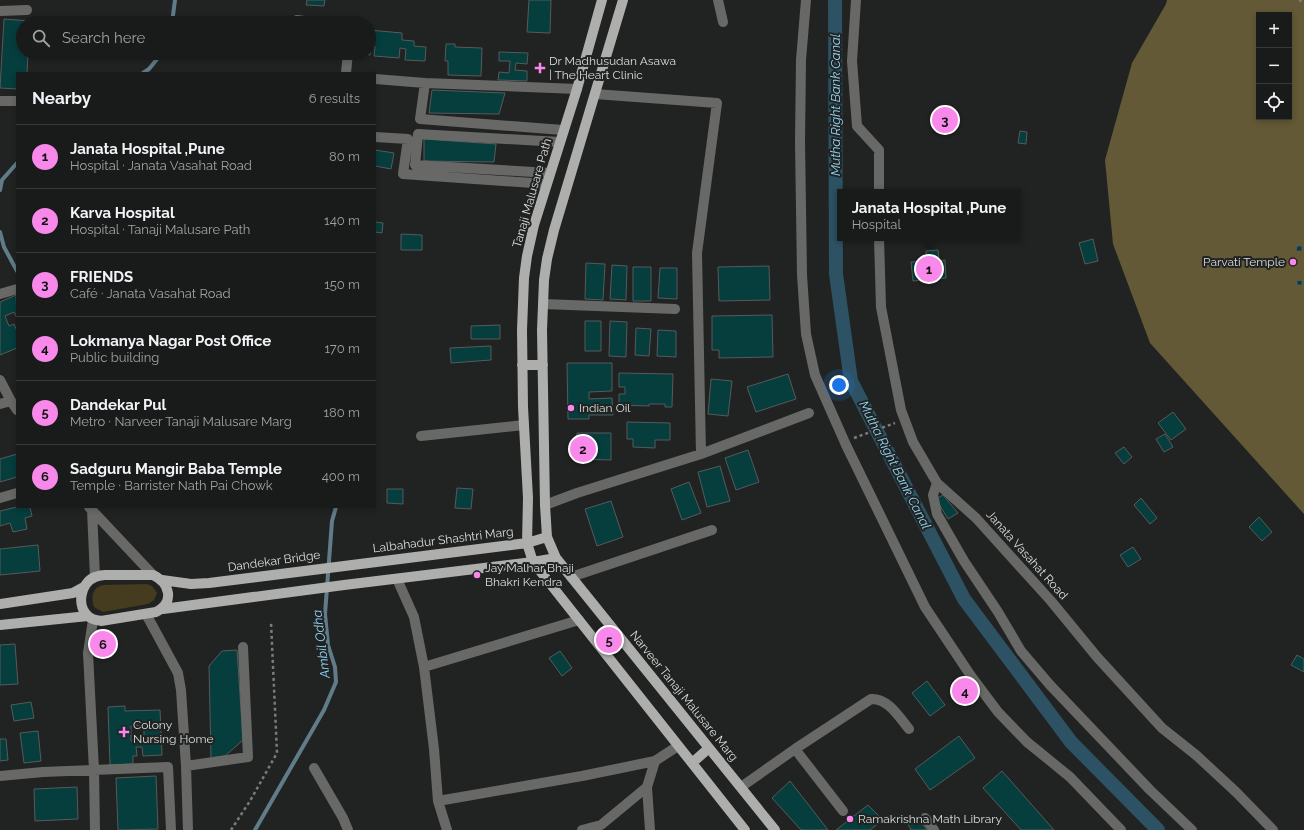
<!DOCTYPE html>
<html lang="en">
<head>
<meta charset="utf-8">
<style>
	body { margin:0; font-family:Raleway,sans-serif; background:#222323; color:#f1f3f6 }
	.controls { position:absolute; right:12px; top:12px; display:grid; overflow:hidden; border-radius:0px; box-shadow:0 2px 6px #0003 }
	.controls button { width:36px; height:36px; display:grid; place-items:center; padding:0; border:0; border-bottom:1px solid #373839; background:#191a1a; color:#f1f3f6; font:20px sans-serif }
	.you { position:absolute; left:839px; top:385px; width:14px; height:14px; margin:-10px; border:3px solid #fff; border-radius:50%; background:#1a73e8; box-shadow:0 0 0 6px #1a73e833 }
	.badge { display:grid; place-items:center; width:26px; height:26px; border-radius:50%; background:#f888ea; color:#111; font-size:13px; font-weight:700 }
	.pin { position:absolute; translate:-50% -50%; border:2px solid #fff; box-shadow:0 1px 4px #0006 }
	.popup { position:absolute; left:837px; top:189px; width:184px; height:52px; box-sizing:border-box; display:grid; place-content:center; border-radius:0px; background:#191a1a; filter:drop-shadow(0 1px 3px #0005); font-size:13px; white-space:nowrap; color:#9fa1a2 }
	.popup b { font-size:15px; color:#f1f3f6 }
	.popup::after { content:''; position:absolute; left:50%; top:100%; margin-left:-8px; border:8px solid transparent; border-top-color:#191a1a }
	.list { margin:0; padding:0; list-style:none }
	h2 { display:flex; justify-content:space-between; align-items:center; height:52px; margin:0; padding:0 16px; font-size:17px }
	h2 small { font-size:13px; font-weight:400; color:#9fa1a2 }
	.list li { display:grid; grid-template-columns:26px 1fr auto; gap:12px; align-items:center; box-sizing:border-box; height:64px; padding:0 16px; border-top:1px solid #373839 }
	.list b { display:block; font-size:15px; white-space:nowrap }
	.list p { margin:0; font-size:13px; white-space:nowrap; color:#9fa1a2 }
	.list em { font-size:13px; font-style:normal; color:#9fa1a2 }
	.icon { flex:none; width:22px; height:22px; fill:none; stroke:currentColor; stroke-width:2; stroke-linecap:round; stroke-linejoin:round }
	.map { position:relative; flex:none; width:1304px; height:830px; overflow:hidden }
	.search { position:absolute; background:#191a1a; box-shadow:0 2px 6px #0003; left:16px; top:16px; width:360px; height:44px; display:flex; align-items:center; gap:10px; box-sizing:border-box; padding:0 14px; border-radius:22px; color:#9fa1a2; font-size:15px }
	.panel { position:absolute; background:#191a1a; box-shadow:0 2px 6px #0003; left:16px; top:72px; width:360px; height:436px; border-radius:0px }
	.map>svg:first-child { display:block }
	.green { fill:#453c20 }
	.forest { fill:#635936; fill-rule:evenodd }
	.lines { fill:none; stroke-linecap:round; stroke-linejoin:round }
	.stream { stroke:#607c88; stroke-width:4 }
	.canal { stroke:#2c5264; stroke-width:14 }
	.building { fill:#063d3d; stroke:#575a5a; fill-rule:evenodd }
	.path { stroke:#7a7c7b; stroke-width:2.5; stroke-dasharray:3 3; stroke-linecap:butt }
	.minor { stroke:#686967; stroke-width:10 }
	.major { stroke:#aeafad; stroke-width:10 }
	.poi-dot { fill:#f888ea; stroke:#212322; stroke-width:1.5 }
	.labels { text-anchor:middle; dominant-baseline:central; stroke-width:4; stroke-linejoin:round; paint-order:stroke }
	.poi-label { font-size:12px; fill:#dbdddc; stroke:#212322; text-anchor:start }
	.street-label { font-size:12px; fill:#dbdddc; stroke:#212322 }
	.water-label { font-size:13px; font-style:italic; fill:#90d4f5; stroke:#212322 }
</style>
</head>
<body>
<div class="map">
<svg width="1304" height="830" viewBox="0 0 1304 830">
	<rect width="100%" height="100%" fill="#212322"/>
	<!-- green -->
	<path class="green" d="M 147,584 L 152,586 L 157,593 L 154,600 L 148,604 L 103,612 L 94,607 C 91,597 92,588 103,585 Z"/>
	<!-- forest -->
	<path class="forest" d="M 1167,0 L 1304,0 L 1304,514 L 1150,343 L 1113,244 L 1105,160 L 1132,63 L 1166,4 ZM 1259,15 L 1289,15 L 1289,117 L 1259,117 Z"/>
	<g class="lines">
		<!-- stream -->
		<path class="stream" d="M 172,23 L 175,0
			M 143,73 L 149,69 L 162,53
			M 0,190 L 2,180 L 17,163
			M 0,232 L 4,247 L 17,271
			M 255,830 L 324,710 L 336,682 L 335,667 L 328,645 L 325,614 L 332,521 L 336,507"/>
		<!-- canal -->
		<path class="canal" d="M 835,0 L 836,274 L 851,381 L 964,599 L 1071,742 L 1158,830"/>
	</g>
	<!-- building -->
	<path class="building" d="M 307,0 L 325,0 L 324,6 L 306,5 Z
		M 529,0 L 551,0 L 550,33 L 527,32 Z
		M 4,19 L 30,21 L 30,23 L 23,23 L 23,53 L 28,53 L 27,73 L 17,73 L 17,89 L 0,88 Z
		M 369,30 L 402,33 L 402,40 L 414,41 L 414,46 L 426,47 L 425,61 L 405,60 L 406,49 L 400,48 L 399,58 L 374,56 L 375,47 L 371,46 L 370,55 L 357,53 L 369,53 Z
		M 446,44 L 455,44 L 455,47 L 482,48 L 481,76 L 448,75 L 448,61 L 445,61 Z
		M 499,52 L 528,53 L 527,64 L 516,63 L 515,70 L 527,71 L 527,81 L 498,80 L 499,72 L 509,73 L 510,61 L 499,61 Z
		M 313,53 L 343,53 L 343,57 L 313,55 Z
		M 432,90 L 505,93 L 499,114 L 429,113 Z
		M 1020,131 L 1027,132 L 1026,144 L 1018,143 Z
		M 424,139 L 496,144 L 494,162 L 424,161 Z
		M 375,150 L 394,153 L 391,169 L 375,166 Z
		M 375,222 L 383,223 L 382,233 L 375,232 Z
		M 401,234 L 422,235 L 422,250 L 401,250 Z
		M 1093,239 L 1098,261 L 1085,264 L 1079,243 Z
		M 1297,246 L 1302,246 L 1302,251 L 1296,251 Z
		M 938,250 L 939,261 L 945,260 L 946,278 L 913,281 L 911,262 L 927,261 L 926,251 Z
		M 586,263 L 605,264 L 603,300 L 585,299 Z
		M 612,265 L 627,266 L 626,300 L 610,299 Z
		M 769,266 L 770,300 L 719,301 L 718,267 Z
		M 633,267 L 651,267 L 651,301 L 633,301 Z
		M 660,268 L 677,268 L 677,299 L 658,298 Z
		M 1297,280 L 1302,281 L 1302,285 L 1297,285 Z
		M 16,295 L 17,318 L 14,312 L 5,316 L 9,326 L 14,324 L 17,331 L 17,348 L 0,355 L 0,302 Z
		M 772,315 L 773,357 L 719,358 L 719,350 L 712,350 L 712,316 Z
		M 585,321 L 601,321 L 601,351 L 585,351 Z
		M 610,321 L 627,322 L 626,357 L 609,356 Z
		M 500,325 L 500,339 L 471,339 L 471,326 Z
		M 636,328 L 651,329 L 649,356 L 635,355 Z
		M 658,330 L 676,331 L 676,357 L 657,356 Z
		M 491,346 L 491,360 L 451,363 L 450,348 Z
		M 567,363 L 612,363 L 612,391 L 589,392 L 589,399 L 612,398 L 613,415 L 589,415 L 589,419 L 568,419 Z
		M 619,373 L 673,374 L 672,407 L 665,407 L 665,404 L 649,404 L 649,406 L 619,405 L 619,394 L 625,394 L 625,387 L 619,387 Z
		M 788,374 L 796,399 L 756,412 L 747,387 Z
		M 711,379 L 732,381 L 728,416 L 708,414 Z
		M 1173,412 L 1186,429 L 1171,440 L 1158,423 Z
		M 627,422 L 670,423 L 670,440 L 655,440 L 655,448 L 633,447 L 633,439 L 627,439 Z
		M 577,433 L 611,433 L 611,460 L 577,459 Z
		M 1165,434 L 1173,447 L 1164,452 L 1156,439 Z
		M 1124,447 L 1132,457 L 1124,464 L 1115,453 Z
		M 748,450 L 759,482 L 736,490 L 725,458 Z
		M 17,454 L 17,477 L 0,482 L 0,459 Z
		M 720,466 L 730,501 L 707,507 L 698,472 Z
		M 689,482 L 701,513 L 682,520 L 671,489 Z
		M 457,488 L 473,489 L 471,509 L 455,508 Z
		M 387,489 L 403,489 L 403,504 L 387,503 Z
		M 943,495 L 958,513 L 948,519 L 936,499 Z
		M 1141,498 L 1157,518 L 1150,524 L 1134,505 Z
		M 611,501 L 623,537 L 597,546 L 585,509 Z
		M 17,507 L 30,507 L 32,516 L 25,518 L 27,529 L 13,532 L 10,523 L 0,526 L 0,511 Z
		M 1259,517 L 1272,532 L 1262,541 L 1249,527 Z
		M 38,545 L 40,571 L 0,575 L 0,549 Z
		M 1133,547 L 1141,559 L 1128,567 L 1120,555 Z
		M 15,644 L 18,684 L 0,685 L 0,645 Z
		M 237,650 L 243,740 L 225,756 L 211,758 L 209,666 L 222,651 Z
		M 560,651 L 572,668 L 562,676 L 549,658 Z
		M 1297,655 L 1304,659 L 1304,672 L 1291,665 Z
		M 927,681 L 945,705 L 930,716 L 912,693 Z
		M 31,702 L 34,718 L 14,721 L 11,705 Z
		M 125,706 L 125,711 L 160,710 L 162,755 L 143,756 L 142,747 L 136,747 L 137,756 L 133,756 L 133,764 L 110,765 L 108,707 ZM 144,725 L 144,740 L 131,741 L 131,726 Z
		M 38,731 L 41,761 L 24,763 L 20,733 Z
		M 959,736 L 975,758 L 930,790 L 915,769 Z
		M 0,739 L 6,739 L 8,760 L 0,761 Z
		M 1002,771 L 1054,830 L 1021,830 L 983,788 Z
		M 156,776 L 158,829 L 118,830 L 116,778 Z
		M 790,781 L 828,830 L 801,830 L 772,798 Z
		M 77,787 L 78,819 L 35,821 L 34,789 Z
		M 868,805 L 883,820 L 870,830 L 836,830 Z
		M 917,818 L 927,830 L 910,830 L 911,829 L 908,825 Z"/>
	<g class="lines">
		<!-- path -->
		<path class="path" d="M 1299,0 L 1304,2
			M 854,438 L 895,423
			M 231,830 L 250,801 L 277,753 L 271,622"/>
		<!-- minor -->
		<path class="minor" d="M 718,0 L 723,22
			M 806,0 L 801,60 L 800,142 L 802,275 L 806,334 L 815,375 L 846,445 L 925,607 L 971,676 L 998,712 L 1027,742 L 1070,777 L 1121,830
			M 856,0 L 852,61 L 857,126 L 879,150 L 879,192
			M 0,11 L 27,10
			M 297,20 L 318,23
			M 346,73 L 348,53
			M 375,79 L 425,83 L 577,89
			M 425,83 L 420,119 L 563,130
			M 595,94 L 717,103 L 697,253 L 701,454
			M 0,101 L 17,101
			M 375,137 L 408,139 L 403,174 L 546,184
			M 550,173 L 415,165 L 418,134 L 560,142
			M 879,238 L 881,307 L 901,410 L 913,442 L 937,483 L 976,518 L 1051,601 L 1097,657 L 1162,728 L 1196,755 L 1236,792 L 1273,830
			M 0,294 L 17,289
			M 543,304 L 675,309
			M 0,380 L 11,401 L 17,410
			M 0,404 L 11,401
			M 421,436 L 524,425
			M 937,483 L 933,495 L 937,514 L 964,561 L 998,612 L 1021,651 L 1050,685 L 1150,790 L 1192,830
			M 0,498 L 17,493
			M 545,505 L 577,493 L 701,454 L 809,413
			M 89,507 L 153,575
			M 92,510 L 95,577
			M 571,577 L 712,530
			M 397,579 L 414,617 L 424,667 L 434,749 L 438,801 L 447,830
			M 146,614 L 178,673 L 181,690 L 186,766 L 188,830
			M 93,620 L 88,653 L 94,770 L 95,830
			M 424,667 L 579,620
			M 795,749 L 843,811
			M 186,766 L 248,757 L 243,647
			M 314,768 L 343,818 L 348,830
			M 0,776 L 43,772 L 168,767 L 171,830
			M 647,787 L 650,830
			M 741,787 L 795,749 L 871,699 C 888,698 899,717 909,729
			M 438,801 L 582,776 L 655,761 L 678,746
			M 925,818 L 934,830
			M 582,830 L 601,825 L 647,787 L 655,761"/>
		<!-- major -->
		<path class="major" d="M 602,0 L 577,89 L 534,225 L 527,256 L 524,278 L 522,330 L 523,407 L 528,498 L 527,543 L 533,562 L 745,830
			M 623,0 L 554,230 L 547,259 L 544,280 L 542,330 L 545,505 L 547,537 L 556,558 L 775,830
			M 522,365 L 543,365
			M 105,575 L 153,575 C 170,583 175,603 156,612 L 101,621 C 97,620 93,620 89,617 C 76,607 80,583 95,577 C 98,576 102,575 105,575 Z
			M 162,580 L 191,584 L 209,583 L 527,543 L 547,537
			M 0,604 L 73,593 L 84,587
			M 163,609 L 344,585 L 533,562 L 556,558
			M 0,625 L 88,616
			M 692,763 L 709,748"/>
	</g>
	<!-- markers -->
	<g class="poi-dot">
		<path d="M538 62h4v4h4v4h-4v4h-4v-4h-4v-4h4z"/>
		<circle cx="1293" cy="262" r="4"/>
		<circle cx="571" cy="408" r="4"/>
		<circle cx="477" cy="575" r="4"/>
		<path d="M122 726h4v4h4v4h-4v4h-4v-4h-4v-4h4z"/>
		<circle cx="850" cy="819" r="4"/>
	</g>
	<g class="labels">
		<!-- poi labels -->
		<g class="poi-label">
			<text x="549" y="61">Dr Madhusudan Asawa<tspan x="549" dy="14">| The Heart Clinic</tspan></text>
			<text x="1285" y="262" text-anchor="end">Parvati Temple</text>
			<text x="579" y="408">Indian Oil</text>
			<text x="485" y="568">Jay Malhar Bhaji<tspan x="485" dy="14">Bhakri Kendra</tspan></text>
			<text x="133" y="725">Colony<tspan x="133" dy="14">Nursing Home</tspan></text>
			<text x="858" y="819">Ramakrishna Math Library</text>
		</g>
		<!-- street labels -->
		<g class="street-label">
			<text transform="translate(532 193) rotate(-74)">Tanaji Malusare Path</text>
			<text transform="translate(443 540) rotate(-7)">Lalbahadur Shashtri Marg</text>
			<text transform="translate(1027 555) rotate(48)">Janata Vasahat Road</text>
			<text transform="translate(274 561) rotate(-8)">Dandekar Bridge</text>
			<text transform="translate(684 696) rotate(51)">Narveer Tanaji Malusare Marg</text>
		</g>
		<!-- water labels -->
		<g class="water-label">
			<text transform="translate(835 105) rotate(-90)">Mutha Right Bank Canal</text>
			<text transform="translate(895 465) rotate(63)">Mutha Right Bank Canal</text>
			<text transform="translate(321 644) rotate(-97)">Ambil Odha</text>
		</g>
	</g>
</svg>
<div class="controls">
<button>+</button>
<button>−</button>
<button><svg class="icon" aria-label="locate" viewBox="0 0 24 24"><circle cx="12" cy="12" r="6"/><path d="M12 2v4M12 18v4M2 12h4M18 12h4"/></svg></button>
</div>
<div class="you"></div>
<div class="pin badge" style="left:929px;top:269px">1</div>
<div class="popup"><b>Janata Hospital ,Pune</b>Hospital</div>
<div class="pin badge" style="left:583px;top:449px">2</div>
<div class="pin badge" style="left:945px;top:120px">3</div>
<div class="pin badge" style="left:965px;top:691px">4</div>
<div class="pin badge" style="left:609px;top:640px">5</div>
<div class="pin badge" style="left:103px;top:644px">6</div>
<div class="search"><svg class="icon" aria-label="search" viewBox="0 0 24 24"><circle cx="10" cy="10" r="6"/><path d="M15 15l6 6"/></svg>Search here</div>
<section class="panel">
<h2>Nearby<small>6 results</small></h2>
<ul class="list">
<li><span class="badge">1</span><div><b>Janata Hospital ,Pune</b><p>Hospital · Janata Vasahat Road</p></div><em>80 m</em></li>
<li><span class="badge">2</span><div><b>Karva Hospital</b><p>Hospital · Tanaji Malusare Path</p></div><em>140 m</em></li>
<li><span class="badge">3</span><div><b>FRIENDS</b><p>Café · Janata Vasahat Road</p></div><em>150 m</em></li>
<li><span class="badge">4</span><div><b>Lokmanya Nagar Post Office</b><p>Public building</p></div><em>170 m</em></li>
<li><span class="badge">5</span><div><b>Dandekar Pul</b><p>Metro · Narveer Tanaji Malusare Marg</p></div><em>180 m</em></li>
<li><span class="badge">6</span><div><b>Sadguru Mangir Baba Temple</b><p>Temple · Barrister Nath Pai Chowk</p></div><em>400 m</em></li>
</ul>
</section>
</div>
</body>
</html>
